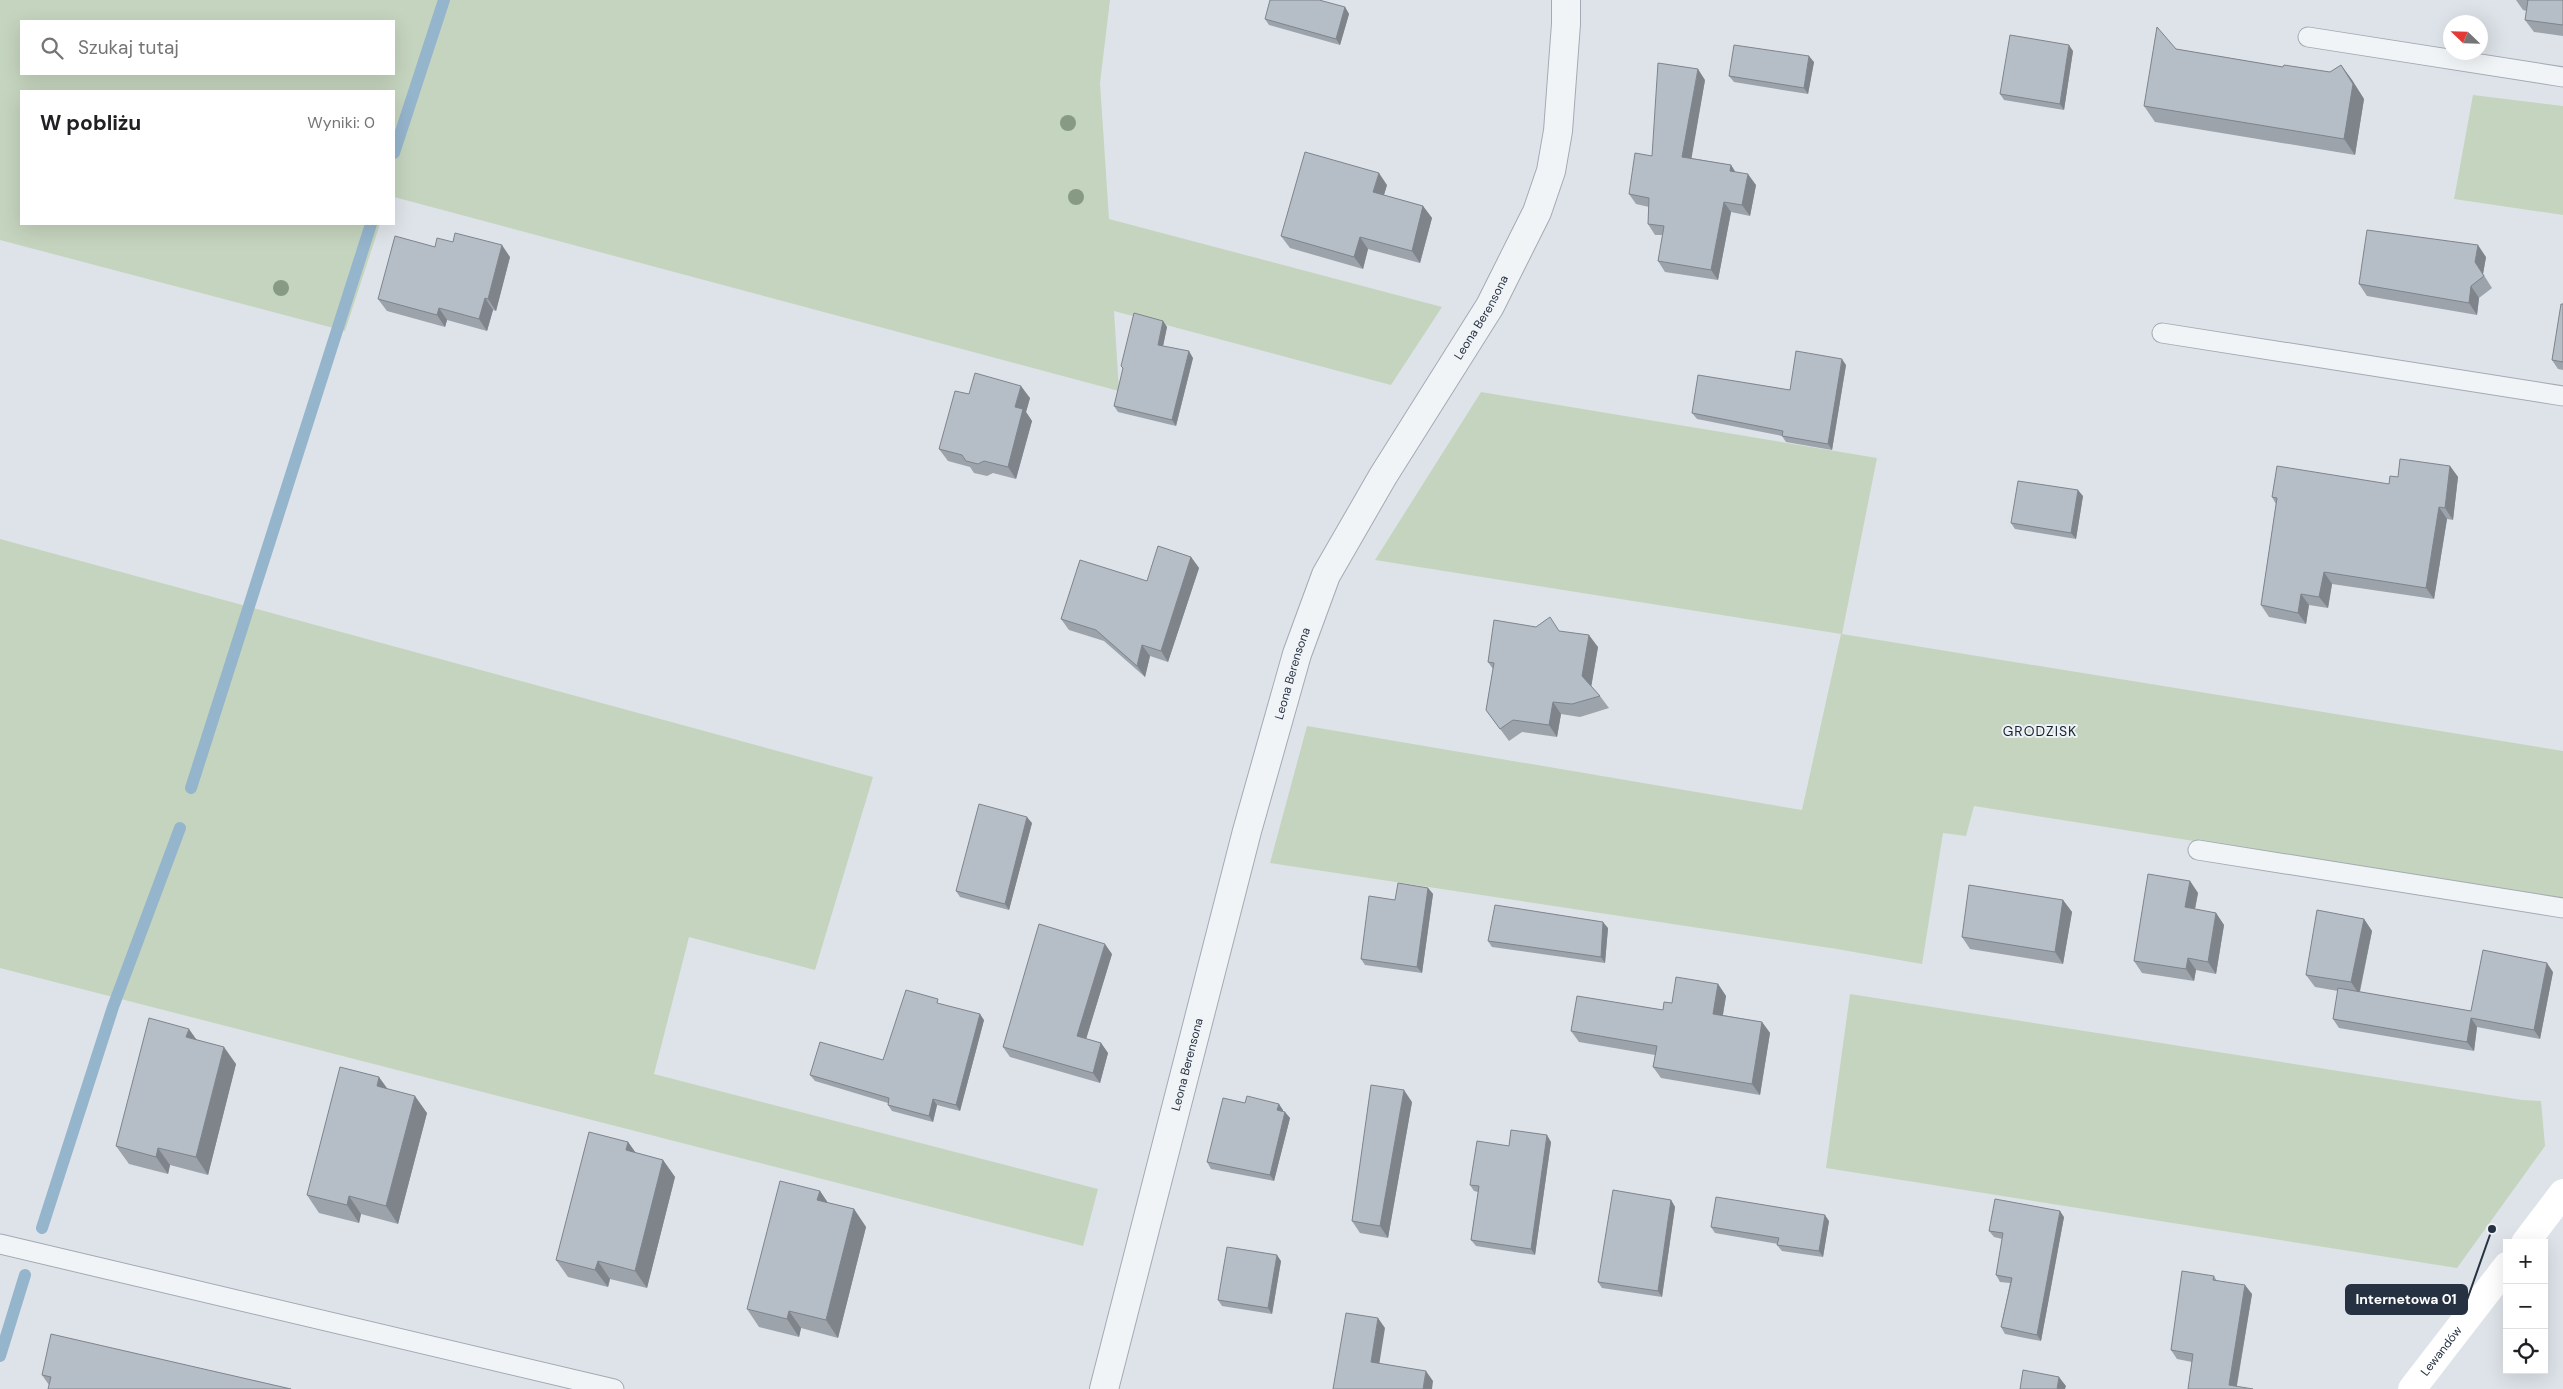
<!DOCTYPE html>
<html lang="pl">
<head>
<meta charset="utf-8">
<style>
	body { margin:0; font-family:"DM Sans",sans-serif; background:#f6f6f6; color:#202124 }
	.controls { position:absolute; right:15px; bottom:15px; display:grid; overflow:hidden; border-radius:0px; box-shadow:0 5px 20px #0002 }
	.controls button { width:45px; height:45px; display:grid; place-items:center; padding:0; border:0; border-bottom:1px solid #e0e0e0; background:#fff; color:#202124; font:25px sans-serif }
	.compass { position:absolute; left:2443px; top:15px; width:45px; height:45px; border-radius:50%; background:#fff; box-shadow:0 5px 20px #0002; rotate:293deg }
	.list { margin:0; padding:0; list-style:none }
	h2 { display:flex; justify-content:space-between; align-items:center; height:65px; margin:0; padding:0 20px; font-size:21px }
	h2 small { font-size:16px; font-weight:400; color:#757577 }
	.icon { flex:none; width:28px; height:28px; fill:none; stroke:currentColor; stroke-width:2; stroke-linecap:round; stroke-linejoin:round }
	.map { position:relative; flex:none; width:2563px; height:1389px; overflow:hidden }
	.search { position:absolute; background:#fff; box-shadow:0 5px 20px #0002; left:20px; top:20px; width:375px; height:55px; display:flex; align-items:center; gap:12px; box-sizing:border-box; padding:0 18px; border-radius:0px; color:#757577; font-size:19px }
	.panel { position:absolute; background:#fff; box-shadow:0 5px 20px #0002; left:20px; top:90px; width:375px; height:135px; border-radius:0px }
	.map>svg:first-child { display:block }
	.green { fill:#c5d4be; fill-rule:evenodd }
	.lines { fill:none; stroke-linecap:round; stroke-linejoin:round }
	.stream { stroke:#95b5cd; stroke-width:12 }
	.lane-casing { stroke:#a3aab4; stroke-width:21 }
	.street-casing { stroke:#a3aab4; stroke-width:30 }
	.lane { stroke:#f1f4f7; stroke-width:19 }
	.street { stroke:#f1f4f7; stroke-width:28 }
	.secondary { stroke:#fff; stroke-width:28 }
	.tree { fill:#869a84 }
	.wall { fill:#9ca3ab }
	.shaded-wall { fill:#7f848b }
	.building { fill:#b5bdc7; stroke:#7f848b }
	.labels { text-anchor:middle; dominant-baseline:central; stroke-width:4; stroke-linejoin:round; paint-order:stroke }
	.street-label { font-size:12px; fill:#263242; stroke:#eef2f7 }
	.neighbourhood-label { font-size:14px; letter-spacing:1px; fill:#182332; stroke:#eef2f7 }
	.leader { fill:none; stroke:#263242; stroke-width:2 }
	.callout-dot { fill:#263242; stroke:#eef2f7; stroke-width:2 }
	.callout { fill:#263242; stroke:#263242; stroke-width:2 }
	.callout-label { font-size:14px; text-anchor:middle; font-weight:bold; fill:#fff }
</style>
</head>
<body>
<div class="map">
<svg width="2563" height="1389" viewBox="0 0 2563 1389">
	<rect width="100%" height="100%" fill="#dee3e9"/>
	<!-- green -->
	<path class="green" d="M 0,0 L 1110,0 L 1100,83 L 1109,219 L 1442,307 L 1391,385 L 1114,311 L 1119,391 L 394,197 L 394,91 L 21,91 L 21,224 L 380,224 L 345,331 L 0,240 ZM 21,21 L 394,21 L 394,74 L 21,74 Z
		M 2473,95 L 2563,106 L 2563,215 L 2454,199 Z
		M 1481,392 L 1877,458 L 1842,634 L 2563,751 L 2563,900 L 1974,806 L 1966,836 L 1943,833 L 1922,964 L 1837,949 L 1270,863 L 1307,726 L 1802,810 L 1841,634 L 1375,560 Z
		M 0,539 L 873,777 L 815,970 L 689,937 L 654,1074 L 1098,1189 L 1083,1246 L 0,968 Z
		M 1850,994 L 2522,1100 L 2541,1101 L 2545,1146 L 2457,1268 L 1826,1168 Z"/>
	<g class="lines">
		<!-- stream -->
		<path class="stream" d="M 394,153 L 444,0
			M 191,788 L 371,224
			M 42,1228 L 113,1007 L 180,828
			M 0,1356 L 25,1275"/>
		<!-- lane casing -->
		<g class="lane-casing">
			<path id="lane" d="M 2308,37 L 2563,77
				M 2162,333 L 2563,396
				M 2198,850 L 2563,908
				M 0,1244 L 614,1389"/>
		</g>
		<!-- street casing -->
		<g class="street-casing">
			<g id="street">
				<path id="s1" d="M 1104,1389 L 1247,831 L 1297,654 L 1326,575 L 1383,476 L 1490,306 L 1537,212 L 1551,171 L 1558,131 L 1566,24 L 1566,0"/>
			</g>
		</g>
		<!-- lane -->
		<use href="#lane" class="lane"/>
		<!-- street -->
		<use href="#street" class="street"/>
		<!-- secondary -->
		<g class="secondary">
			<path d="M 2525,1243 L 2563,1193"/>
			<path id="s2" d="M 2412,1389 L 2507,1266"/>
		</g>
	</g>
	<!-- trees -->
	<g class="tree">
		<circle cx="1068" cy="123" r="8"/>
		<circle cx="1076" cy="197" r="8"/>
		<circle cx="281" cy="288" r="8"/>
	</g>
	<!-- wall -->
	<path class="wall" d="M 2516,0 L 2563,0 L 2563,36 L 2534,32 L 2525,20 L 2527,11 L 2523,10 Z
		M 1345,7 L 1349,14 L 1340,45 L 1269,25 L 1265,19 Z
		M 2176,49 L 2283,67 L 2330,72 L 2341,65 L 2352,80 L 2364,99 L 2355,155 L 2155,122 L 2144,106 Z
		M 2073,51 L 2064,110 L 2004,100 L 2000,94 Z
		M 1814,62 L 1808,94 L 1734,82 L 1729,76 Z
		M 1705,80 L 1691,158 L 1731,165 L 1735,172 L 1756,185 L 1750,216 L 1731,212 L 1718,280 L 1665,272 L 1658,261 L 1663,235 L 1655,235 L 1648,224 L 1649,207 L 1636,204 L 1629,194 L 1652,156 Z
		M 1387,185 L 1384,195 L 1423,206 L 1432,218 L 1420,263 L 1368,249 L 1363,269 L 1290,248 L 1281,236 Z
		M 435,247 L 510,257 L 496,311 L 493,310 L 487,331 L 447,320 L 445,327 L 387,311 L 378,299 Z
		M 2486,257 L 2483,274 L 2492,288 L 2479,298 L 2477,315 L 2367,296 L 2359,284 Z
		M 2563,304 L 2563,370 L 2558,369 L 2552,360 Z
		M 1163,321 L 1167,327 L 1163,346 L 1193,358 L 1176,426 L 1118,412 L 1114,406 L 1123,369 L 1121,366 Z
		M 1846,365 L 1832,450 L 1786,442 L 1782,436 L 1697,419 L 1692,413 L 1790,390 Z
		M 969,394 L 1030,398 L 1026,412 L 1032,421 L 1016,479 L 993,473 L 987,476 L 974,473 L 970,467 L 948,461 L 939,449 Z
		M 2450,466 L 2458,477 L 2453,520 L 2447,519 L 2434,599 L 2332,584 L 2328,608 L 2309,605 L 2306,624 L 2269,617 L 2261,605 L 2276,504 L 2272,497 L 2389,484 L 2398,477 Z
		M 2083,496 L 2076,539 L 2015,529 L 2011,523 Z
		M 1191,557 L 1199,568 L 1168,662 L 1150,656 L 1145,677 L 1104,641 L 1069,630 L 1061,619 L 1147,581 Z
		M 1559,631 L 1598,647 L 1591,686 L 1600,696 L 1609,708 L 1580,717 L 1561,714 L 1557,737 L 1522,732 L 1509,741 L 1486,710 L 1493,669 L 1488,662 Z
		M 1032,823 L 1009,910 L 960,897 L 956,891 Z
		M 2190,881 L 2198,893 L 2195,909 L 2216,913 L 2224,925 L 2216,974 L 2196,970 L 2194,981 L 2142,973 L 2134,961 Z
		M 1428,888 L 1433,894 L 1422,973 L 1365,965 L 1361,959 L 1395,900 Z
		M 2063,900 L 2072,912 L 2063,964 L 1970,949 L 1962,937 Z
		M 2364,919 L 2372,931 L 2360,992 L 2471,1011 L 2553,972 L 2540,1039 L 2477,1027 L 2474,1051 L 2339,1028 L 2333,1019 L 2338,991 L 2315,987 L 2306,975 Z
		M 1608,928 L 1605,963 L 1492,947 L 1488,941 Z
		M 1112,954 L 1086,1039 L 1101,1043 L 1108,1053 L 1100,1083 L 1010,1057 L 1003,1047 Z
		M 1718,984 L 1726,996 L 1723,1015 L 1762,1022 L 1770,1033 L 1760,1095 L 1661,1078 L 1653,1067 L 1655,1055 L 1579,1042 L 1571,1031 L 1663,1010 L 1672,1003 Z
		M 941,1004 L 984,1020 L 960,1111 L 937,1105 L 933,1122 L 892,1111 L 888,1105 L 888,1103 L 815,1081 L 810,1075 L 883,1060 Z
		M 196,1039 L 236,1064 L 208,1175 L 170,1165 L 168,1174 L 129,1164 L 116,1146 Z
		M 387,1089 L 427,1113 L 398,1224 L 361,1214 L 359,1223 L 319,1213 L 307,1195 Z
		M 1412,1102 L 1388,1238 L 1360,1233 L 1352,1221 Z
		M 1245,1103 L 1283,1110 L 1283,1111 L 1290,1118 L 1274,1181 L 1211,1169 L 1207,1162 Z
		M 628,1142 L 636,1153 L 663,1160 L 675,1177 L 647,1288 L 610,1279 L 608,1287 L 568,1277 L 556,1260 Z
		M 1551,1142 L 1535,1255 L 1476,1246 L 1471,1240 L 1478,1192 L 1474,1191 L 1470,1185 L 1509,1146 Z
		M 820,1191 L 828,1203 L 854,1209 L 866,1227 L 838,1338 L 801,1328 L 799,1337 L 759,1327 L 747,1309 Z
		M 1671,1200 L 1675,1207 L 1662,1297 L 1602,1288 L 1598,1282 Z
		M 2064,1217 L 2041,1341 L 2005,1334 L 2001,1327 L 2010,1283 L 2000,1282 L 1996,1275 L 2002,1239 L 1994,1237 L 1989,1231 Z
		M 1829,1221 L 1823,1257 L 1782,1251 L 1777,1245 L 1778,1244 L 1715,1233 L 1711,1227 Z
		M 1281,1261 L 1272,1314 L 1222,1306 L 1218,1300 Z
		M 2214,1276 L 2217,1281 L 2252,1294 L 2237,1386 L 2188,1389 L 2192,1362 L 2177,1359 L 2171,1350 Z
		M 42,1375 L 291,1389 L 49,1385 Z"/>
	<!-- shaded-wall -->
	<path class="shaded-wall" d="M 1345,7 L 1349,14 L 1340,45 L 1336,39 Z
		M 2069,45 L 2073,51 L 2064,110 L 2060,104 Z
		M 1809,56 L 1814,62 L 1808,94 L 1804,88 Z
		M 2341,65 L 2352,80 L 2364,99 L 2355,155 L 2344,139 Z
		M 1698,69 L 1705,80 L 1690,167 L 1682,157 Z
		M 1731,165 L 1738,176 L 1730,171 Z
		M 1379,173 L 1387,185 L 1381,204 L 1373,192 Z
		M 1748,174 L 1756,185 L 1750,216 L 1742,205 Z
		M 1724,202 L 1731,212 L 1718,280 L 1711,270 Z
		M 1423,206 L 1432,218 L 1420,263 L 1412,251 Z
		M 1360,237 L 1368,249 L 1363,269 L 1354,257 Z
		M 502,245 L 510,257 L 496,311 L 488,299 Z
		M 2478,245 L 2486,257 L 2483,274 L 2492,288 L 2475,262 Z
		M 2471,286 L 2479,298 L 2477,315 L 2469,303 Z
		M 485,298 L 493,310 L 487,331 L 479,319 Z
		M 439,308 L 447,320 L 445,327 L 437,315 Z
		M 1163,321 L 1167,327 L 1162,351 L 1158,345 Z
		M 1189,351 L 1193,358 L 1176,426 L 1172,420 Z
		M 1842,359 L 1846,365 L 1832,450 L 1828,444 Z
		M 1021,386 L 1030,398 L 1026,412 L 1032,421 L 1016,479 L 1008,467 L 1015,407 Z
		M 2450,466 L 2458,477 L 2453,520 L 2445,508 Z
		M 2078,490 L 2083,496 L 2076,539 L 2071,533 Z
		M 2439,507 L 2447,519 L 2434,599 L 2426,588 Z
		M 1191,557 L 1199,568 L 1168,662 L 1161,651 Z
		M 2324,572 L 2332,584 L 2328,608 L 2319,597 Z
		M 2301,594 L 2309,605 L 2306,624 L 2298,613 Z
		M 1589,635 L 1598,647 L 1591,688 L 1582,676 Z
		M 1142,645 L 1150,656 L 1145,677 L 1137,666 Z
		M 1553,702 L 1561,714 L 1557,737 L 1549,725 Z
		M 1027,817 L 1032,823 L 1009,910 L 1005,904 Z
		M 2190,881 L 2198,893 L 2193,919 L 2185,907 Z
		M 1428,888 L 1433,894 L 1422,973 L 1417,967 Z
		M 2063,900 L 2072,912 L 2063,964 L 2055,952 Z
		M 2216,913 L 2224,925 L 2216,974 L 2208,962 Z
		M 2364,919 L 2372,931 L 2359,994 L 2351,982 Z
		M 1603,922 L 1608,928 L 1605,963 L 1601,957 Z
		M 1105,944 L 1112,954 L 1084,1046 L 1077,1036 Z
		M 2188,958 L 2196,970 L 2194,981 L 2186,969 Z
		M 2547,963 L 2553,972 L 2540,1039 L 2534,1030 Z
		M 1718,984 L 1726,996 L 1721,1025 L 1713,1014 Z
		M 980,1014 L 984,1020 L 960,1111 L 956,1105 Z
		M 2471,1018 L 2477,1027 L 2474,1051 L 2467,1042 Z
		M 1762,1022 L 1770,1033 L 1760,1095 L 1752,1084 Z
		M 189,1029 L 201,1046 L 186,1037 Z
		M 1101,1043 L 1108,1053 L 1100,1083 L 1093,1073 Z
		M 224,1047 L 236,1064 L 208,1175 L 196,1157 Z
		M 379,1077 L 392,1095 L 377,1086 Z
		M 1404,1090 L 1412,1102 L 1388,1238 L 1380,1226 Z
		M 415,1096 L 427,1113 L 398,1224 L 386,1206 Z
		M 933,1099 L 937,1105 L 933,1122 L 929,1116 Z
		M 1279,1104 L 1283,1110 L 1282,1116 L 1277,1110 Z
		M 1285,1112 L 1290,1118 L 1274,1181 L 1270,1175 Z
		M 1547,1135 L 1551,1142 L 1535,1255 L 1531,1249 Z
		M 628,1142 L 640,1159 L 626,1150 Z
		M 158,1148 L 170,1165 L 168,1174 L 156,1157 Z
		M 663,1160 L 675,1177 L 647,1288 L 635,1271 Z
		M 820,1191 L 832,1209 L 817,1200 Z
		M 349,1196 L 361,1214 L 359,1223 L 347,1205 Z
		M 1671,1200 L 1675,1207 L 1662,1297 L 1658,1291 Z
		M 854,1209 L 866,1227 L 838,1338 L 826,1320 Z
		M 2060,1211 L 2064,1217 L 2041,1341 L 2037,1335 Z
		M 1825,1215 L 1829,1221 L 1823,1257 L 1819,1251 Z
		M 1277,1255 L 1281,1261 L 1272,1314 L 1268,1308 Z
		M 598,1261 L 610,1279 L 608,1287 L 595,1270 Z
		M 2245,1285 L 2252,1294 L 2236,1389 L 2229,1385 Z
		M 789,1311 L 801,1328 L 799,1337 L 787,1319 Z
		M 1378,1318 L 1385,1328 L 1378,1372 L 1371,1362 Z
		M 1426,1371 L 1433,1381 L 1432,1389 L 1423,1389 Z
		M 2059,1377 L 2066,1386 L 2065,1389 L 2057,1389 Z"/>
	<!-- building -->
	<path class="building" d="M 1270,0 L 1319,0 L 1345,7 L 1336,39 L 1265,19 Z
		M 2527,0 L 2563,0 L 2563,25 L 2525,20 L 2528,0 Z
		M 2157,27 L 2176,49 L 2283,67 L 2284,65 L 2330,72 L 2341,65 L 2353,84 L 2344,139 L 2144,106 Z
		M 2010,35 L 2069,45 L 2060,104 L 2000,94 Z
		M 1734,45 L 1809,56 L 1804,88 L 1729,76 Z
		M 1658,63 L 1698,69 L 1682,157 L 1731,165 L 1730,171 L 1748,174 L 1742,205 L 1724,202 L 1711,270 L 1658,261 L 1664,226 L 1648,224 L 1649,198 L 1629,194 L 1635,153 L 1652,156 Z
		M 1305,152 L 1379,173 L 1373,192 L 1423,206 L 1412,251 L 1360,237 L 1354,257 L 1281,236 Z
		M 2367,230 L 2478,245 L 2475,262 L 2484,276 L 2471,286 L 2469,303 L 2359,284 Z
		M 455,233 L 502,245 L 488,299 L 485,298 L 479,319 L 439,308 L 437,315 L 378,299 L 395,236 L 435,247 L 437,238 L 453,242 Z
		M 2561,304 L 2563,304 L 2563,362 L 2552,360 Z
		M 1134,313 L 1163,321 L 1158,345 L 1189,351 L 1172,420 L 1114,406 L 1123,368 L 1121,366 Z
		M 1796,351 L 1842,359 L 1828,444 L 1782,436 L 1783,431 L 1692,413 L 1698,375 L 1790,390 Z
		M 975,373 L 1021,386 L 1015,407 L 1023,409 L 1008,467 L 984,461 L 978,464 L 966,461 L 962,455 L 939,449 L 955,391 L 969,394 Z
		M 2400,459 L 2450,466 L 2445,508 L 2439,507 L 2426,588 L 2324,572 L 2319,597 L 2301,594 L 2298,613 L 2261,605 L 2277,498 L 2272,497 L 2277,466 L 2389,484 L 2390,476 L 2398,477 Z
		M 2018,481 L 2078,490 L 2071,533 L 2011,523 Z
		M 1158,546 L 1191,557 L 1161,651 L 1142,645 L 1137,666 L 1096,630 L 1061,619 L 1080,560 L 1147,581 Z
		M 1550,617 L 1559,631 L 1589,635 L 1582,676 L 1600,696 L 1572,704 L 1553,702 L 1549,725 L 1513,720 L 1500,729 L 1486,710 L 1494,663 L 1488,662 L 1494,620 L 1536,627 Z
		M 979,804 L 1027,817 L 1005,904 L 956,891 Z
		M 2148,874 L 2190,881 L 2185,907 L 2216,913 L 2208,962 L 2188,958 L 2186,969 L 2134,961 Z
		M 1398,883 L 1428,888 L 1417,967 L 1361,959 L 1369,896 L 1395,900 Z
		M 1969,885 L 2063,900 L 2055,952 L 1962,937 Z
		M 1495,905 L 1603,922 L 1601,957 L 1488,941 Z
		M 2317,910 L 2364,919 L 2351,982 L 2306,975 Z
		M 1039,924 L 1105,944 L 1077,1036 L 1101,1043 L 1093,1073 L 1003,1047 Z
		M 2483,950 L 2547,963 L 2534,1030 L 2471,1018 L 2467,1042 L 2333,1019 L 2338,988 L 2471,1011 Z
		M 1676,977 L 1718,984 L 1713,1014 L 1762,1022 L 1752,1084 L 1653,1067 L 1657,1046 L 1571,1031 L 1577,996 L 1663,1010 L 1664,1002 L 1672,1003 Z
		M 906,990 L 938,999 L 937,1003 L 980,1014 L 956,1105 L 933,1099 L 929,1116 L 888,1105 L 889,1098 L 810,1075 L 820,1042 L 883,1060 Z
		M 149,1018 L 189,1029 L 186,1037 L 224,1047 L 196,1157 L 158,1148 L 156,1157 L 116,1146 Z
		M 340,1067 L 379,1077 L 377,1086 L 415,1096 L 386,1206 L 349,1196 L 347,1205 L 307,1195 Z
		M 1371,1085 L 1404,1090 L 1380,1226 L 1352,1221 Z
		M 1247,1096 L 1279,1104 L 1277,1110 L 1285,1112 L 1270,1175 L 1207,1162 L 1223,1098 L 1245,1103 Z
		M 1511,1130 L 1547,1135 L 1531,1249 L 1471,1240 L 1479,1186 L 1470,1185 L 1477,1141 L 1509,1146 Z
		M 589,1132 L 628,1142 L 626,1150 L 663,1160 L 635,1271 L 598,1261 L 595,1270 L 556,1260 Z
		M 780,1181 L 820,1191 L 817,1200 L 854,1209 L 826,1320 L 789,1311 L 787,1319 L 747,1309 Z
		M 1613,1190 L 1671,1200 L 1658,1291 L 1598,1282 Z
		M 1716,1197 L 1825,1215 L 1819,1251 L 1777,1245 L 1779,1238 L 1711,1227 Z
		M 1995,1199 L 2060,1211 L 2037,1335 L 2001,1327 L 2012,1278 L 1996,1275 L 2003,1233 L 1989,1231 Z
		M 1227,1247 L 1277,1255 L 1268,1308 L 1218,1300 Z
		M 2182,1271 L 2214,1276 L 2213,1280 L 2245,1285 L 2229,1385 L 2253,1389 L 2188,1389 L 2193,1354 L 2171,1350 Z
		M 1346,1313 L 1378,1318 L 1371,1362 L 1426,1371 L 1423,1389 L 1333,1389 Z
		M 51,1334 L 291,1389 L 48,1389 L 51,1377 L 42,1375 Z
		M 2023,1370 L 2059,1377 L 2057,1389 L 2020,1389 Z"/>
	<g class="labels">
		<!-- street labels -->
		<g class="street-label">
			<text stroke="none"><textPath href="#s1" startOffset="1145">Leona Berensona</textPath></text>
			<text stroke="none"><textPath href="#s1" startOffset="740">Leona Berensona</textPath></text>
			<text stroke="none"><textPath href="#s1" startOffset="335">Leona Berensona</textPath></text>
			<text stroke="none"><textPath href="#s2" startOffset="48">Lewandów</textPath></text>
		</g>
		<!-- neighbourhood labels -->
		<g class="neighbourhood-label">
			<text x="2040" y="731">GRODZISK</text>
		</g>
	</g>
	<!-- callouts -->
	<path class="leader" d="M2492 1229L2467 1300"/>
	<circle class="callout-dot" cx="2492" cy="1229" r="5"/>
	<rect class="callout" x="2346" y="1285" width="121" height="29" rx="5"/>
	<g class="callout-label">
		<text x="2406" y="1304">Internetowa 01</text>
	</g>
</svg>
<div class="controls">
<button>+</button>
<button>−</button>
<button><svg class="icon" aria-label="locate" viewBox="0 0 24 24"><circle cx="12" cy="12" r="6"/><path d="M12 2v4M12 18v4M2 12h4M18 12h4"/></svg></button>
</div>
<svg class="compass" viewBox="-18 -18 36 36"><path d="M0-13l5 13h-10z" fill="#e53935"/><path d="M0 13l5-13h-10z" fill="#757577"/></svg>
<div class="search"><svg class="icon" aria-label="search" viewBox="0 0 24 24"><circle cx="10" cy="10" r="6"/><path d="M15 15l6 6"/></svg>Szukaj tutaj</div>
<section class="panel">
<h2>W pobliżu<small>Wyniki: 0</small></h2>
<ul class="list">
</ul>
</section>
</div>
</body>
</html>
